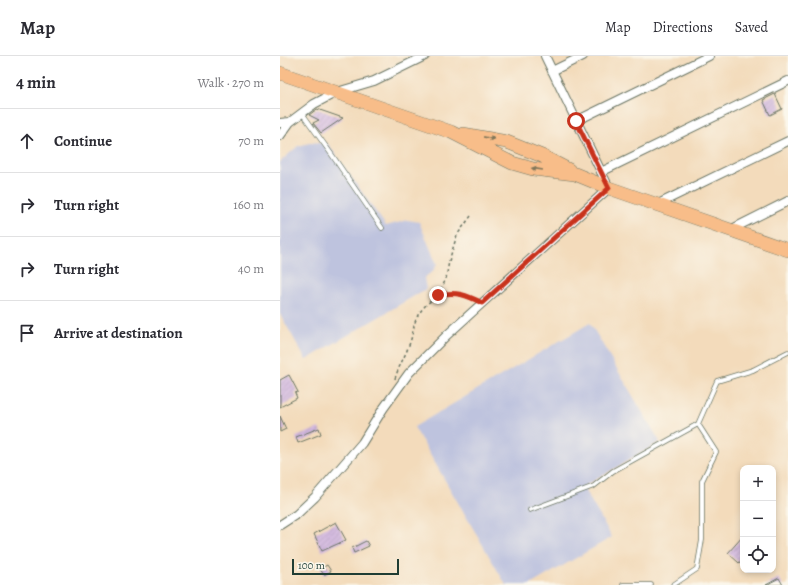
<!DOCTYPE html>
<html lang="en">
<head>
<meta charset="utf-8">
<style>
	body { margin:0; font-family:Alegreya,serif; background:#f2f2f3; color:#2b2b33 }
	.controls { position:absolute; right:12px; bottom:12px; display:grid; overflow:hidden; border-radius:8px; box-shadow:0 2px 6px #0003 }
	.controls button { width:36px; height:36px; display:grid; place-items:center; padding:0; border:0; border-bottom:1px solid #e1e1e2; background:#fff; color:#2b2b33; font:20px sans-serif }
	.scale { position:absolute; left:12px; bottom:10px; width:107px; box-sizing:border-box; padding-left:4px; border:2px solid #1f3d34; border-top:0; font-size:11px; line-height:14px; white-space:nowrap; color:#1f3d34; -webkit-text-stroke:3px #fbf7ec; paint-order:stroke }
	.stop { position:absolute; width:12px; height:12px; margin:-9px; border:3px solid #c8321e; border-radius:50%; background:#fff }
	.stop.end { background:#c8321e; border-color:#fff; box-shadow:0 1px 4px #0008 }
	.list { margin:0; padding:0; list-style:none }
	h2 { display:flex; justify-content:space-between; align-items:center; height:52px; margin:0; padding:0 16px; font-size:17px }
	h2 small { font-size:13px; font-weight:400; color:#7c7c81 }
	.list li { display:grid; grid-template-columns:26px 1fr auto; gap:12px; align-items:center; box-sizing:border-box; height:64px; padding:0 16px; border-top:1px solid #e1e1e2 }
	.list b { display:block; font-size:15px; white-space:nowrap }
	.list em { font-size:13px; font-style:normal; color:#7c7c81 }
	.icon { flex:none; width:22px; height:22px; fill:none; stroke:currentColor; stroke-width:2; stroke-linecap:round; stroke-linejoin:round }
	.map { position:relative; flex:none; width:508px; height:529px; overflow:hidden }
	header { display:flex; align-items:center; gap:24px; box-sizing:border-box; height:56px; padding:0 20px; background:#fff; border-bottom:1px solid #e1e1e2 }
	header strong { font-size:19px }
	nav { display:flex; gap:22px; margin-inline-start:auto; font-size:14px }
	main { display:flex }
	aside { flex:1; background:#fff }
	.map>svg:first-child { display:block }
	.industrial { fill:#bec3de }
	.building { fill:url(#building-hatch) }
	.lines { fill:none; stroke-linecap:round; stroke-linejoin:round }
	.service-casing { stroke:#697463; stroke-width:5.5 }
	.minor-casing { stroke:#697463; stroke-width:10 }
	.trunk-casing { stroke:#697463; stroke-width:14 }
	.path { stroke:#697463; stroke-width:1.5; stroke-dasharray:3 3; stroke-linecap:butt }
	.service { stroke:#fff; stroke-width:4 }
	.minor { stroke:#fff; stroke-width:8 }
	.trunk { stroke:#f8bd89; stroke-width:13 }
	.oneway { fill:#81775a }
	.route { stroke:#c8321e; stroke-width:5 }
</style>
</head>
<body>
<header>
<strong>Map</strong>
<nav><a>Map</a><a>Directions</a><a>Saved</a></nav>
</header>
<main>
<aside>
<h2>4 min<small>Walk · 270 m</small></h2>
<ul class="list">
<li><svg class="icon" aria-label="ahead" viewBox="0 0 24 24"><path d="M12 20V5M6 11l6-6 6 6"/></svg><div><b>Continue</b></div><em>70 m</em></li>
<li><svg class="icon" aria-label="right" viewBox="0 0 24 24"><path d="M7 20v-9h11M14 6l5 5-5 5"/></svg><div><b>Turn right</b></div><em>160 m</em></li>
<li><svg class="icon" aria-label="right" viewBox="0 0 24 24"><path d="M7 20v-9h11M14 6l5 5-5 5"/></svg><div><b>Turn right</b></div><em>40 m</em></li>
<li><svg class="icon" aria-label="arrive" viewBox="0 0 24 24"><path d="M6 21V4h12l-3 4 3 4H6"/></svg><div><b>Arrive at destination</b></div></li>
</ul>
</aside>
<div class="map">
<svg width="508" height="529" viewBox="0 0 508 529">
	<defs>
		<pattern id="building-hatch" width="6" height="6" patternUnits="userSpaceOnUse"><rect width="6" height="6" fill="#d2b7df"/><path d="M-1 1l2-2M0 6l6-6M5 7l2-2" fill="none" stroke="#aa96b6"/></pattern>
	</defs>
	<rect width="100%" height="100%" fill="#fbf7ec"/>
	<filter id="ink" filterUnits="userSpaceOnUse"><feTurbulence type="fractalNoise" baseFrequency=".025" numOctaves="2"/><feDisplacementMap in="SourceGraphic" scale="8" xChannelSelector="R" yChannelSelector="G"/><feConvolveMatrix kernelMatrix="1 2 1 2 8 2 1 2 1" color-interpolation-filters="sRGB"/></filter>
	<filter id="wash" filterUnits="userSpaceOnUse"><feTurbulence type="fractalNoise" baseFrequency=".012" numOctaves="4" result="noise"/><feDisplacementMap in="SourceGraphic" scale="16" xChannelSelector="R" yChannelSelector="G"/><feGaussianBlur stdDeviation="0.9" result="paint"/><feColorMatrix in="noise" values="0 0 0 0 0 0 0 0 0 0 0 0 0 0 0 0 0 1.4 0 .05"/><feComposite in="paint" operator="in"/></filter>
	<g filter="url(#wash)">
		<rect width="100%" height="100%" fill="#f3dbbb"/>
		<!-- industrial -->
		<path class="industrial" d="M 33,86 L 48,88 L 106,170 L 128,164 L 139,166 L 157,208 L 153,215 L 144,222 L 146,233 L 26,304 L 0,258 L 0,106 L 18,90 Z
			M 310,267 L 380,386 L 303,431 L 332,481 L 250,529 L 226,529 L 134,371 Z"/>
		<g id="blocks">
			<!-- building -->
			<path class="building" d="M 495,38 L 502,53 L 490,59 L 483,44 Z
				M 37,53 L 63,62 L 41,77 L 33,67 L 39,64 L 29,59 Z
				M 9,319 L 18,336 L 15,337 L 17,342 L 0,351 L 0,324 Z
				M 0,360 L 6,373 L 0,376 Z
				M 39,372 L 41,378 L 18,387 L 16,381 Z
				M 56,466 L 66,484 L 42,495 L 34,478 Z
				M 463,480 L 463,502 L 459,507 L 448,497 Z
				M 86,485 L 89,490 L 74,497 L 72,492 Z
				M 47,509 L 51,515 L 44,519 L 40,513 Z
				M 499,522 L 503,529 L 486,529 Z"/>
		</g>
	</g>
	<g filter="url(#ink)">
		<use href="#blocks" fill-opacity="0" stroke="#697463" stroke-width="1"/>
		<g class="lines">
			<!-- service casing -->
			<g class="service-casing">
				<path id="service" d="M 22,57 L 52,99 L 102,172
					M 250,454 L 314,430 L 333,415 L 418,368 L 437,325 L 473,314 L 508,296
					M 343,529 L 371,529
					M 393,529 L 417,513 L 422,484 L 422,425 L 436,396 L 418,368"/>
			</g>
			<!-- minor casing -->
			<g class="minor-casing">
				<path id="minor" d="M 272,15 L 303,0
					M 296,65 L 429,0
					M 0,67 L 10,66 L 34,48 L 57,36 L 94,25 L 145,0
					M 0,80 L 10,66
					M 321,116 L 508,25
					M 378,148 L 508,85
					M 450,174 L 508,145
					M 0,469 L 17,458 L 35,441 L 82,387 L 103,353 L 129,317 L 167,279 L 329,132 L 265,0"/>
			</g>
			<!-- trunk casing -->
			<g class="trunk-casing">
				<path id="trunk" d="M 0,17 L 171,76 L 232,107 L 253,113 L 295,118 L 329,132 L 508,194
					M 183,78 L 227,86 L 262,100 L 289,114"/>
			</g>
			<!-- path -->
			<path class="path" d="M 158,239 L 166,223 L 169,205 L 177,179 L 191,160
				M 115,323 C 118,311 125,301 129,289 C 133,280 133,268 138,259 C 152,237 174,232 196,244"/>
			<!-- service -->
			<use href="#service" class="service"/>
			<!-- minor -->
			<use href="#minor" class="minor"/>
			<!-- trunk -->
			<use href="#trunk" class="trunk"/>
		</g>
		<!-- one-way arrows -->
		<defs><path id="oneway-solid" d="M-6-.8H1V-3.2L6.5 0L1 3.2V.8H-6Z"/></defs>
		<g class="oneway">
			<use href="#oneway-solid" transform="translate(209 82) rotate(11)"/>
			<use href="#oneway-solid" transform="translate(257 113) rotate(-171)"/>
		</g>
	</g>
	<g class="lines" filter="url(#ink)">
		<!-- route -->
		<path class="route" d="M 158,239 C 176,235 187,239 202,247 L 329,132 L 296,65"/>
	</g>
</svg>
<div class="controls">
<button>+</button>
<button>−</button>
<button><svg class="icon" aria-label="locate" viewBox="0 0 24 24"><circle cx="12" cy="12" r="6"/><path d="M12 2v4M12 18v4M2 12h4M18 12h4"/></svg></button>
</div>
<div class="scale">100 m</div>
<div class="stop" style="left:296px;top:65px"></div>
<div class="stop end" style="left:158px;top:239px"></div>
</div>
</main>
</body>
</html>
